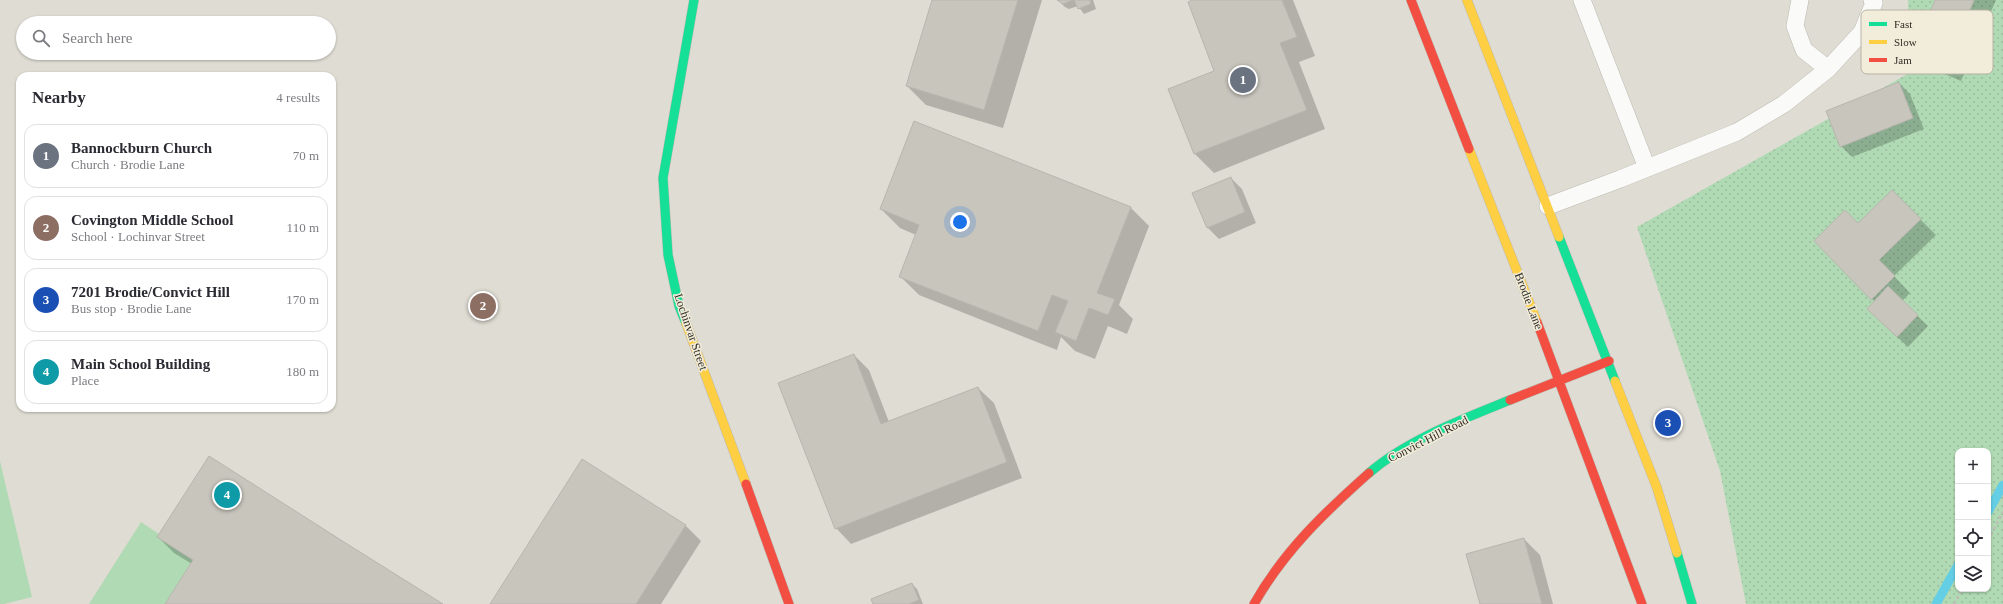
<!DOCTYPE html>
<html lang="en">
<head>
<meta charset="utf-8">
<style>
	body { margin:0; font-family:Georgia,serif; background:#f7f7f7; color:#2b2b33 }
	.controls { position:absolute; right:12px; bottom:12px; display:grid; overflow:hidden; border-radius:8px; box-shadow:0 1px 3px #0004 }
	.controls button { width:36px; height:36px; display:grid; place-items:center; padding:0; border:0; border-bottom:1px solid #e1e1e2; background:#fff; color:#2b2b33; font:20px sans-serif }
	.you { position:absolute; left:960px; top:222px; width:14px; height:14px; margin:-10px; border:3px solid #fff; border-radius:50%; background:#1a73e8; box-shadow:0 0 0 6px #1a73e833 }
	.badge { display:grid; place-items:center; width:26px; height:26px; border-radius:50%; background:#db2777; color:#fff; font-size:13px; font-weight:700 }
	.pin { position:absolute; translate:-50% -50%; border:2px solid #fff; box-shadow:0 1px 4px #0006 }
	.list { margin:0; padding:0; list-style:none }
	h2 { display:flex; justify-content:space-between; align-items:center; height:52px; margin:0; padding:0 16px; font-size:17px }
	h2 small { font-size:13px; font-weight:400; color:#7c7c81 }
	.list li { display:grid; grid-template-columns:26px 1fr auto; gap:12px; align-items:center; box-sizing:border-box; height:64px; margin:0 8px 8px; padding:0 8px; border:1px solid #e1e1e2; border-radius:12px }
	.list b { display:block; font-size:15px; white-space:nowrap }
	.list p { margin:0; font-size:13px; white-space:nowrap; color:#7c7c81 }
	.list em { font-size:13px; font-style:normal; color:#7c7c81 }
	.icon { flex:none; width:22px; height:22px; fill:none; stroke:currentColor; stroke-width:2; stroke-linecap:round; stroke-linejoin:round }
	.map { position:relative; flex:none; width:2003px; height:604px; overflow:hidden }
	.search { position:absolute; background:#fff; box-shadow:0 1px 3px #0004; left:16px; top:16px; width:320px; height:44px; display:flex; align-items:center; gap:10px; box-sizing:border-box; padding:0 14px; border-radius:22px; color:#7c7c81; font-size:15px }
	.panel { position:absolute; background:#fff; box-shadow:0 1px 3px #0004; left:16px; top:72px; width:320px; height:340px; border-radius:12px }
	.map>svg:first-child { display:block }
	.grass { fill:url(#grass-dots); fill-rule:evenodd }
	.park { fill:#b0dab4 }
	.shadow { fill:#0003 }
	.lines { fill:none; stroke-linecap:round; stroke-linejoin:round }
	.stream { stroke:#64cee4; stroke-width:9 }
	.building { fill:#c8c5bd; stroke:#b8b5ae }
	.lane-casing { stroke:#bcbab2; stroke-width:18 }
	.fast-casing { stroke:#bcbab2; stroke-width:10 }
	.slow-casing { stroke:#bcbab2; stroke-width:10 }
	.jam-casing { stroke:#bcbab2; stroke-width:10 }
	.path { stroke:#bebdb9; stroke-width:2.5; stroke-dasharray:3 3; stroke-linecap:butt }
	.lane { stroke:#fafaf8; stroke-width:17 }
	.fast { stroke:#16e098; stroke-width:9 }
	.slow { stroke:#ffcf43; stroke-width:9 }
	.jam { stroke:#f24e42; stroke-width:9 }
	.labels { text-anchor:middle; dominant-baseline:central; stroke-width:3; stroke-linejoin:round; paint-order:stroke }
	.street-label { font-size:12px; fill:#2f2d26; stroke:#f2ecda }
	.key { fill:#f2ecda; stroke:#b8b3a4; stroke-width:1 }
	.key-label { font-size:11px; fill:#2f2d26 }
</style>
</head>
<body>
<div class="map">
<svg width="2003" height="604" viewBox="0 0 2003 604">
	<defs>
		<pattern id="grass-dots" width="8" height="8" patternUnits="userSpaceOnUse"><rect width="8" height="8" fill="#b0dab4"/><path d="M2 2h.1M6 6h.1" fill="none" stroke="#98bb9b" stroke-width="1.8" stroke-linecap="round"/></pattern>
	</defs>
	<rect width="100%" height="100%" fill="#dfdcd3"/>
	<!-- grass -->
	<path class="grass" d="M 1908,0 L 2003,0 L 2003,604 L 1746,604 L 1720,471 L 1637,227 L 1911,72 ZM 1958,451 L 1988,451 L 1988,589 L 1958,589 Z"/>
	<!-- park -->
	<path class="park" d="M 0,461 L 32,597 L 4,604 L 0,604 Z
		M 141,522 L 159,534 L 157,537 L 193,560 L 165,604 L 89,604 Z"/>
	<!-- shadow -->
	<path class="shadow" d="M 933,0 L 1042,0 L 1003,128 L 926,105 L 907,86 Z
		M 1058,0 L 1093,0 L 1096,9 L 1084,14 L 1078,6 L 1069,9 L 1065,7 Z
		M 1195,0 L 1293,0 L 1315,56 L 1299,62 L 1325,129 L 1214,173 L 1195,154 L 1216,71 Z
		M 1936,0 L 1996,0 L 1961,81 L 1907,58 L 1891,43 L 1932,24 L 1933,21 L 1929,17 Z
		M 1899,83 L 1910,94 L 1924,129 L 1852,157 L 1841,146 Z
		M 1231,178 L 1242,189 L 1256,223 L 1219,239 L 1208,228 Z
		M 1892,191 L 1936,235 L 1894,276 L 1910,293 L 1902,301 L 1928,326 L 1908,347 L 1879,320 L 1875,302 L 1815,241 L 1858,225 Z
		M 1130,207 L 1149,226 L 1119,305 L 1133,319 L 1127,334 L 1108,326 L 1095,359 L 1075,351 L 1061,337 L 1057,350 L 919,295 L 900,276 L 916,235 L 900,228 L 881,209 Z
		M 854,355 L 869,370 L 889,422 L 978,388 L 994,403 L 1022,478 L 851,544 L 836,528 Z
		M 685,525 L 701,541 L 661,604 L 491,604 Z
		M 158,537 L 442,604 L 166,604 L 192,564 L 174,553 Z
		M 1524,539 L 1540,555 L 1553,604 L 1481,604 Z
		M 912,584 L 917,589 L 923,604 L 874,604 Z"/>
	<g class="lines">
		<!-- stream -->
		<path class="stream" d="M 1988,512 L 2003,485
			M 1936,604 L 1958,565"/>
	</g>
	<!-- building -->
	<path class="building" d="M 932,0 L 1018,0 L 984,110 L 906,86 Z
		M 1057,0 L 1073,0 L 1063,4 Z
		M 1074,0 L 1090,0 L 1091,4 L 1078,9 Z
		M 1192,0 L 1282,0 L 1297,37 L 1280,43 L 1307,110 L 1194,154 L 1168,89 L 1214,71 L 1188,2 Z
		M 1935,0 L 1974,0 L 1946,67 L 1890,43 L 1904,11 L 1931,23 L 1933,19 L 1928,17 Z
		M 1899,82 L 1913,118 L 1840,147 L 1826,111 Z
		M 914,121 L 1131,207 L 1097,293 L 1115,299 L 1108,315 L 1089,308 L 1076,341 L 1055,332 L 1068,301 L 1052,295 L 1038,331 L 899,277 L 919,225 L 880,209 Z
		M 1231,177 L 1245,212 L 1207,228 L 1192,193 Z
		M 1892,190 L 1921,219 L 1879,260 L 1895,276 L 1871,300 L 1814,241 L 1845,210 L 1858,223 Z
		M 1888,286 L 1918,315 L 1897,337 L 1867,309 Z
		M 854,354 L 881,424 L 978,387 L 1007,462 L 835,529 L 778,383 Z
		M 209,456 L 344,542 L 443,604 L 165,604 L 193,560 L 157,537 Z
		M 582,459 L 686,525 L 636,604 L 490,604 Z
		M 1524,538 L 1542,604 L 1480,604 L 1466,554 Z
		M 912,583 L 919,600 L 909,604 L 873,604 L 871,599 Z"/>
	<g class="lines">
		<!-- lane casing -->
		<g class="lane-casing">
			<path id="lane" d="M 1582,0 L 1647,168
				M 1800,0 L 1795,26 L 1804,50 L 1828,69
				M 1548,206 L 1620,179 L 1737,132 L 1784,104 L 1828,69 L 1862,32 L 1874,3 L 1872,0"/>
		</g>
		<!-- fast casing -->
		<g class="fast-casing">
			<path id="fast" d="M 1559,237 L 1615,381
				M 686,323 L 679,306 L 668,255 L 663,178 L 694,0
				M 1369,473 C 1407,440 1463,419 1510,400
				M 1677,553 L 1692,604"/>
		</g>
		<!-- slow casing -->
		<g class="slow-casing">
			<path id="slow" d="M 1467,0 L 1559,237
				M 1469,149 L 1537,322
				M 686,323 L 746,484
				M 1615,381 L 1657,488 L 1677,553"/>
		</g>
		<!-- jam casing -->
		<g class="jam-casing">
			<path id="jam" d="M 1411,0 L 1469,149
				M 1537,322 L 1642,604
				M 1510,400 L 1609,361
				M 746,484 L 789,604
				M 1254,604 C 1284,551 1324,513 1369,473"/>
		</g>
		<!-- path -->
		<path class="path" d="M 1988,540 L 2003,512
			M 1954,604 L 1962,589"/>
		<!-- lane -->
		<use href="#lane" class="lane"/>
		<!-- fast -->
		<use href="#fast" class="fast"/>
		<!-- slow -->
		<use href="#slow" class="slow"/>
		<!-- jam -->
		<use href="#jam" class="jam"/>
	</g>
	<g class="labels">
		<!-- street labels -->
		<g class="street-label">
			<text transform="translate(1529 301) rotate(69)">Brodie Lane</text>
			<text transform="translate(691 332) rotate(71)">Lochinvar Street</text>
			<text transform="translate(1428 439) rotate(-27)">Convict Hill Road</text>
		</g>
	</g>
	<!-- legend -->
	<rect x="1861" y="10" width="132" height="64" rx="6" class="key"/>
	<rect x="1869" y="22" width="18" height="4" fill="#16e098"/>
	<rect x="1869" y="40" width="18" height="4" fill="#ffcf43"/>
	<rect x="1869" y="58" width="18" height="4" fill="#f24e42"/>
	<g class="key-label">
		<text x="1894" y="28">Fast</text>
		<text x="1894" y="46">Slow</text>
		<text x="1894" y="64">Jam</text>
	</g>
</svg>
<div class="controls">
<button>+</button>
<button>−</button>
<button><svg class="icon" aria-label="locate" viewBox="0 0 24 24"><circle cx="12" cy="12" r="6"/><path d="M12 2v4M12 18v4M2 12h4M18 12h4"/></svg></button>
<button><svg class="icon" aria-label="layers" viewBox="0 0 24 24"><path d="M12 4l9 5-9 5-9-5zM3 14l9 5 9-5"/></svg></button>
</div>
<div class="you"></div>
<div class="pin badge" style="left:1243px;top:80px;background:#6b7280">1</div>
<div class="pin badge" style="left:483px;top:306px;background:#8d6e63">2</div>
<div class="pin badge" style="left:1668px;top:423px;background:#1a4fb4">3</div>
<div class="pin badge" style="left:227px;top:495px;background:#0f9aa8">4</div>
<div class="search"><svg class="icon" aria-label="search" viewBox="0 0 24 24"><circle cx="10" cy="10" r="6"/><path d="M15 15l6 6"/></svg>Search here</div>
<section class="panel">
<h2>Nearby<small>4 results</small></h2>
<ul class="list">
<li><span class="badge" style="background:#6b7280">1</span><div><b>Bannockburn Church</b><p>Church · Brodie Lane</p></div><em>70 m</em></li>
<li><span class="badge" style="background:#8d6e63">2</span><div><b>Covington Middle School</b><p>School · Lochinvar Street</p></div><em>110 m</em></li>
<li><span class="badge" style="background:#1a4fb4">3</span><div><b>7201 Brodie/Convict Hill</b><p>Bus stop · Brodie Lane</p></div><em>170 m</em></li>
<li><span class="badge" style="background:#0f9aa8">4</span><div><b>Main School Building</b><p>Place</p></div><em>180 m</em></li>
</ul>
</section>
</div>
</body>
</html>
